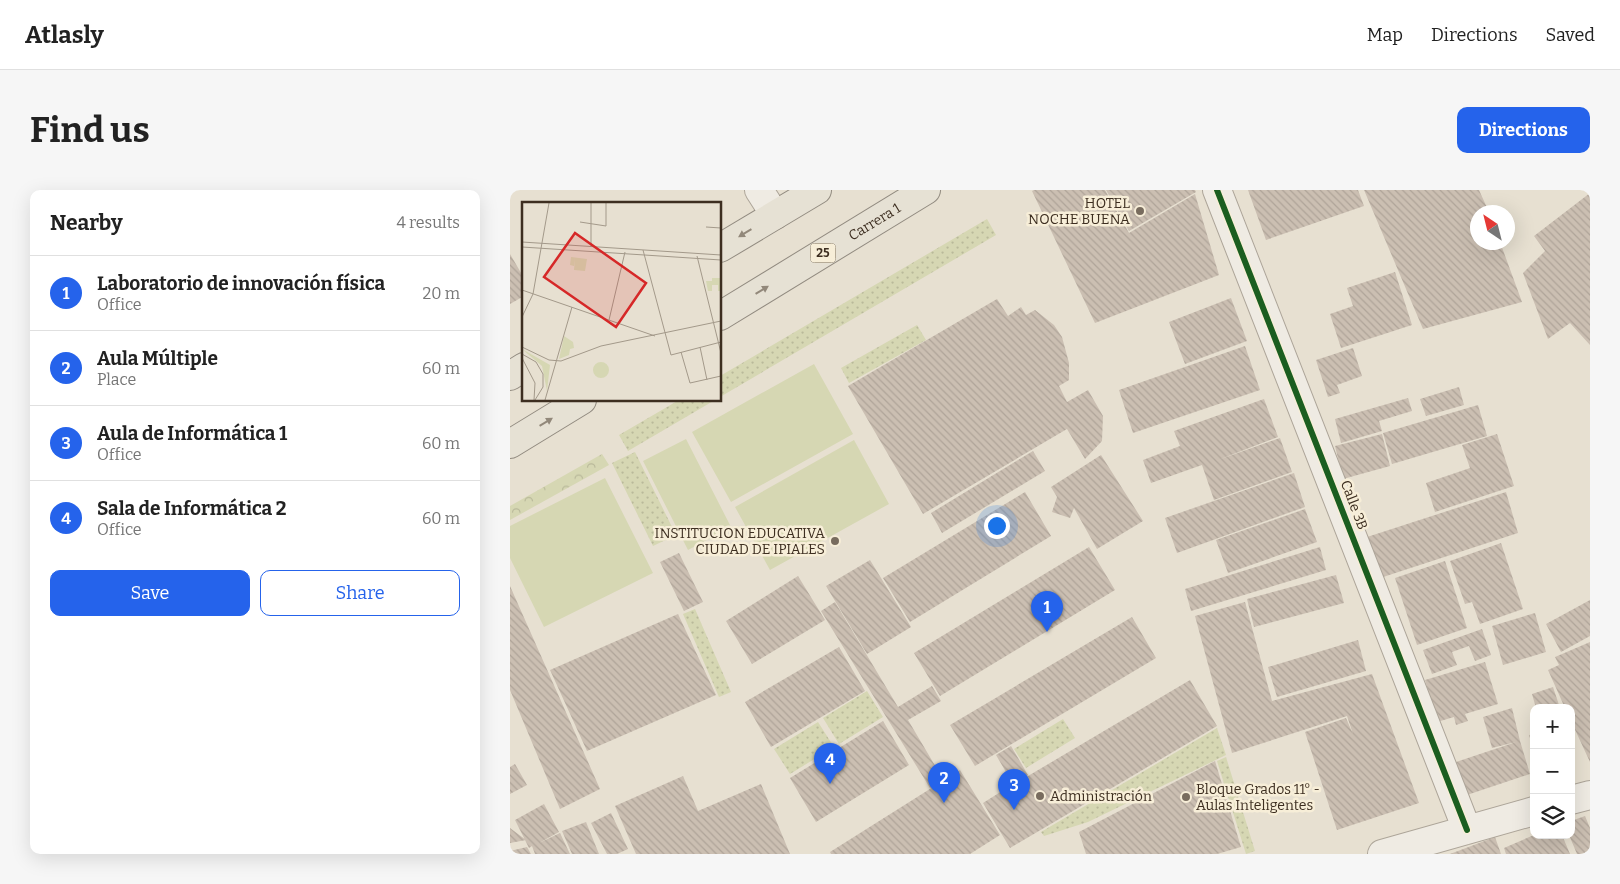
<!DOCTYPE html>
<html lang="en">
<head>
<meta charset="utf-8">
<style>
	body { margin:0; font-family:Bitter,serif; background:#f6f6f6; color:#222 }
	.controls { position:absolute; right:15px; bottom:15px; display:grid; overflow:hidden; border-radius:10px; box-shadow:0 5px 20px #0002 }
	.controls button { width:45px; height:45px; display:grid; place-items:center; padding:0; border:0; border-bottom:1px solid #e0e0e0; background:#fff; color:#222; font:25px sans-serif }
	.compass { position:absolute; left:960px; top:15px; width:45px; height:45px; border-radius:50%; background:#fff; box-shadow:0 5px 20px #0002; rotate:325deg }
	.you { position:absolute; left:486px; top:335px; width:18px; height:18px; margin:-12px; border:4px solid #fff; border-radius:50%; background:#1a73e8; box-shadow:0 0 0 8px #1a73e833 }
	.badge { display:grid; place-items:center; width:32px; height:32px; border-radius:50%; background:#2563eb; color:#fff; font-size:16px; font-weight:700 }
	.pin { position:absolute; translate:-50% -41px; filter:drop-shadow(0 1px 2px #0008) }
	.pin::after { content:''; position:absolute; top:26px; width:18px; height:15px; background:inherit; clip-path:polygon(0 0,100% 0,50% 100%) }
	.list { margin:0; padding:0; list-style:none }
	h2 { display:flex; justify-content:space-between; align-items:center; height:65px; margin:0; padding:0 20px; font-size:21px }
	h2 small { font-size:16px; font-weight:400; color:#767676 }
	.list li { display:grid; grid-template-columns:32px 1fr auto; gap:15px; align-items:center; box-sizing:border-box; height:75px; padding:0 20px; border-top:1px solid #e0e0e0 }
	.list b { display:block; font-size:19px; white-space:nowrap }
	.list p { margin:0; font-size:16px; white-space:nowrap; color:#767676 }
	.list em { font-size:16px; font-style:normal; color:#767676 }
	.actions { display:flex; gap:10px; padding:15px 20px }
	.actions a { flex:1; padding:11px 0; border:1px solid #2563eb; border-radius:10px; text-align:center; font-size:18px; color:#2563eb }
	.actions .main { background:#2563eb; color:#fff }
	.icon { flex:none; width:28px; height:28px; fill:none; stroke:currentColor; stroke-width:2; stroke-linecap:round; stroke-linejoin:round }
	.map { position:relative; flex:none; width:1080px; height:664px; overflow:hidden; border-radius:10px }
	header { display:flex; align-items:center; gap:30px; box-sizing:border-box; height:70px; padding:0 25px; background:#fff; border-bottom:1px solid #e0e0e0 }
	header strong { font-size:24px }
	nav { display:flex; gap:28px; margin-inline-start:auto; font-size:18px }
	.intro { display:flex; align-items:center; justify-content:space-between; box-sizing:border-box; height:120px; padding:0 30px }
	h1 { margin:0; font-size:35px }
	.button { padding:12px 22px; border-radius:10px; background:#2563eb; color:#fff; font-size:18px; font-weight:700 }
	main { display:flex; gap:30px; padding:0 30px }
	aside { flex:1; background:#fff; border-radius:10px; box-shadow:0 5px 20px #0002 }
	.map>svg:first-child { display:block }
	.grass { fill:url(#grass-dots) }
	.park { fill:url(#park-crowns) }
	.pitch { fill:#d6d7b3 }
	.building { fill:url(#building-back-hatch) }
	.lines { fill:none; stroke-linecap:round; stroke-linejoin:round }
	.minor-casing { stroke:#ada599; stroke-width:30 }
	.major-casing { stroke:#928b80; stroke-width:30 }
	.minor { stroke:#efebe3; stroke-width:28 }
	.major { stroke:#e6e1d4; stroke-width:28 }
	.cycleway-casing { stroke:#f7eed8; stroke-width:9 }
	.cycleway { stroke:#1b5e20; stroke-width:6 }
	.oneway { fill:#92887a }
	.poi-dot { fill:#786c5e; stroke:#f7eed8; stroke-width:2 }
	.labels { text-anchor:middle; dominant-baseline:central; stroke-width:5; stroke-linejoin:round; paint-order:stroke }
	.shield { fill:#f7eed8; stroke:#756857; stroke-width:1 }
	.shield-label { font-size:12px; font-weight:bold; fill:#3d2e20 }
	.poi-label { font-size:14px; fill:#3d2e20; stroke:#f7eed8; text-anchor:end }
	.street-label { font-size:14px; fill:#3d2e20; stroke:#f7eed8 }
	.inset-road { fill:none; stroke:#a3998a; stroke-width:1 }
	.view { fill:#d62828; fill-opacity:0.15; stroke:#d62828; stroke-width:2.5 }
	.inset-edge { fill:none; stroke:#3d2e20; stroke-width:2.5 }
</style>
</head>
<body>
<header>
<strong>Atlasly</strong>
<nav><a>Map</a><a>Directions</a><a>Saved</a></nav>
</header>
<div class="intro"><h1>Find us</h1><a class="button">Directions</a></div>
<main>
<aside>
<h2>Nearby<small>4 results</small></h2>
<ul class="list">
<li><span class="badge">1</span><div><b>Laboratorio de innovación física</b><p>Office</p></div><em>20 m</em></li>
<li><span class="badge">2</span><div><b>Aula Múltiple</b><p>Place</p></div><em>60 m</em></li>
<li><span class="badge">3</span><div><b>Aula de Informática 1</b><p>Office</p></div><em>60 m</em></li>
<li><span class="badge">4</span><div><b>Sala de Informática 2</b><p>Office</p></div><em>60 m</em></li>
</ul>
<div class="actions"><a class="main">Save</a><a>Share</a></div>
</aside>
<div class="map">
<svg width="1080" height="664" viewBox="0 0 1080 664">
	<defs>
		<pattern id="grass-dots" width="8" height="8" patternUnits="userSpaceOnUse" patternTransform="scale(1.25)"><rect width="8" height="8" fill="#d6d7b3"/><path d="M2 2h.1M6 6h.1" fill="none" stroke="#b9b99a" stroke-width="1.8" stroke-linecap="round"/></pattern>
		<pattern id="park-crowns" width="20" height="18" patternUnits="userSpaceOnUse" patternTransform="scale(1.25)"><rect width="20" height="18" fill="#d6d7b3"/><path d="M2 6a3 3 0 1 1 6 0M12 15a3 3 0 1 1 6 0" fill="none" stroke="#b9b99a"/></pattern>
		<pattern id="building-back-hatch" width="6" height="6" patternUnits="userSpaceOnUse" patternTransform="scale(1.25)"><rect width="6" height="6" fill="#cbbfb2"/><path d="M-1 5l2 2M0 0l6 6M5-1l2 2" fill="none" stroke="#afa499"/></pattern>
	</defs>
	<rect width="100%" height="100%" fill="#e7e0d1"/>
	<!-- grass -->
	<path class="grass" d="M 477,29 L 486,45 L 210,207 L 210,186 Z
		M 407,135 L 416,150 L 339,193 L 331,178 Z
		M 169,210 L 205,210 L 118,261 L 109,245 Z
		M 125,262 L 166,345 L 143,356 L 102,273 Z
		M 185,419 L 221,502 L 209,507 L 173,424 Z
		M 357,501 L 373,527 L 329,554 L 313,528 Z
		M 553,529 L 565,548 L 516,578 L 504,559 Z
		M 308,532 L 324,557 L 280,584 L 264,559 Z
		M 707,538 L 716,565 L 578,632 L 534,646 L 531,642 Z
		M 716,567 L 745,661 L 736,664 L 707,571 Z"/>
	<!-- park -->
	<path class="park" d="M 92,264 L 99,275 L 0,330 L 0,316 Z"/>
	<!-- pitch -->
	<path class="pitch" d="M 304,174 L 343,244 L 221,312 L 182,242 Z
		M 176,249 L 221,337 L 178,360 L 133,271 Z
		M 344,250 L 379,314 L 260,380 L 225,317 Z
		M 95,288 L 143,383 L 34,437 L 0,368 L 0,336 Z"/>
	<!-- building -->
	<path class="building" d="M 524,0 L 595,0 L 619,43 L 685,4 L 709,85 L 585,133 L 522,1 Z
		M 596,0 L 685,0 L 686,2 L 619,41 Z
		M 738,0 L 848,0 L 854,16 L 756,50 Z
		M 854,0 L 969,0 L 979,22 L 968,22 L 968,52 L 990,52 L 1012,112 L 913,139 Z
		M 1080,3 L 1080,155 L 1060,133 L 1038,149 L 1013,83 L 1035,61 L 1024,46 Z
		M 0,64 L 14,88 L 14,106 L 0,114 Z
		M 885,82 L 902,135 L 831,158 L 820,124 L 843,116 L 837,98 Z
		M 721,108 L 737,151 L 675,174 L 659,132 Z
		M 487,109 L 498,126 L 511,117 L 516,125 L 525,120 L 544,135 L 552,147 L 559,173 L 559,190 L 549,196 L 557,212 L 578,200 L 593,226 L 592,251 L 575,269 L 557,239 L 413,324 L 338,196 Z
		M 735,156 L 750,200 L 623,243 L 609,200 Z
		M 843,158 L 852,186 L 827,195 L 830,203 L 818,207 L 806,170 Z
		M 949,197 L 954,215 L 916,226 L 910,209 Z
		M 898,208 L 902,221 L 869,231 L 872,241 L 831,253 L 825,229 Z
		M 754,209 L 768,247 L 708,270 L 770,248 L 782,282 L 704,310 L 692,275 L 641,293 L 633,270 L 670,256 L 664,241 Z
		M 968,215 L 977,246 L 882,274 L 873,243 Z
		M 872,244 L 880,276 L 833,289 L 825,256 Z
		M 987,244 L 1004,296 L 925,322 L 916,293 L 960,278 L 952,255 Z
		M 523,261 L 535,281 L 432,343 L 421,323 Z
		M 591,265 L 633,331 L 587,359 L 564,318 L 560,328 L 542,322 L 547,307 L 541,297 Z
		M 784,283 L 795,317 L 667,363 L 655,328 Z
		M 515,302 L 541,346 L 400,432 L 373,388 Z
		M 996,302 L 1008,343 L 867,389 L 854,348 Z
		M 795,319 L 807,352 L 718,383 L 706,350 Z
		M 991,353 L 1013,419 L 970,434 L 962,412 L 955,414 L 940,371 Z
		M 579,357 L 605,400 L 430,506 L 404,463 Z
		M 810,357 L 816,380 L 681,421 L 675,399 Z
		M 169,363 L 193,412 L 174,421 L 150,372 Z
		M 360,370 L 401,437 L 357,464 L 316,396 Z
		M 935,371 L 957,438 L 907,455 L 885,388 Z
		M 826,385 L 834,413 L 744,437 L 737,409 Z
		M 288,386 L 315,430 L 242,474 L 216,431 Z
		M 0,396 L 90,599 L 50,619 L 0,500 Z
		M 1080,410 L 1080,446 L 1051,462 L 1036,434 Z
		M 325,412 L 388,517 L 422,496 L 431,511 L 398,530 L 433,589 L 420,598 L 311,421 Z
		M 735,412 L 762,511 L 862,484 L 909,613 L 827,640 L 795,542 L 836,528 L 843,544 L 837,526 L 722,563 L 685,426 Z
		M 1025,423 L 1036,462 L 993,475 L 982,436 Z
		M 168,424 L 206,505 L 77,561 L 40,480 Z
		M 622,427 L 646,468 L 465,576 L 440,535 Z
		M 972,439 L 981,465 L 965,471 L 959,456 L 942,462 L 947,475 L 922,484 L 913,460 Z
		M 848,450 L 856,481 L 767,507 L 758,477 Z
		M 1080,452 L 1080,572 L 1061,531 L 1061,518 L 1055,518 L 1038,480 L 1049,475 L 1045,467 Z
		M 329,457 L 355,501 L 261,557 L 235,512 Z
		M 975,472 L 988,514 L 955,524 L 958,531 L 946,535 L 944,527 L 927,532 L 915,490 Z
		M 680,490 L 707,536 L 500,658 L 473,613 L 503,594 L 486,565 L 501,556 L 518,585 L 513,589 Z
		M 1043,497 L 1050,518 L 1026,518 L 1022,504 Z
		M 1002,518 L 1010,551 L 1020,584 L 954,606 L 943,573 L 1006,552 L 982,558 L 973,527 Z
		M 373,531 L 399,575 L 306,632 L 280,588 Z
		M 1024,544 L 1024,557 L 1023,557 L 1019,545 Z
		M 1061,551 L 1065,563 L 1061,564 Z
		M 705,571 L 731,657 L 707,664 L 576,664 L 569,642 Z
		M 5,574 L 17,595 L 0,604 L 0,577 Z
		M 450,580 L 490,645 L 460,664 L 321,664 L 320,662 Z
		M 173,586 L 188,621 L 251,594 L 280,664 L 126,664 L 105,616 Z
		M 34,614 L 49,642 L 29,653 L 50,643 L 60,664 L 25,664 L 22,656 L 19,658 L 5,630 Z
		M 101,623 L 118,659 L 107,664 L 97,664 L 81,633 Z
		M 1075,626 L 1080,638 L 1080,664 L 1067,664 L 1059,645 L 1061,645 L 1061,631 Z
		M 76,632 L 89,664 L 62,664 L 52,641 Z
		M 0,638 L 16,650 L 0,653 Z
		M 1024,645 L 1052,645 L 1060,664 L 996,664 L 994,658 Z
		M 985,647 L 991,664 L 940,664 Z
		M 17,657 L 21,664 L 0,664 L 0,661 Z"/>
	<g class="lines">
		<!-- minor casing -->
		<g class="minor-casing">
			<path id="minor" d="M 249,0 L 265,25
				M 707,0 L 957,640
				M 1061,610 L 1080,605
				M 872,664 L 1024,621"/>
		</g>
		<!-- major casing -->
		<g class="major-casing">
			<g id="major">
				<path d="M 210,58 L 307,0"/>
				<path id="s1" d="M 210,126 L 416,0"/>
				<path d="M 0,186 L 14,177"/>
				<path d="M 0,254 L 72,210"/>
			</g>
		</g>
		<!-- minor -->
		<use href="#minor" class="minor"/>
		<!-- major -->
		<use href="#major" class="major"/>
		<!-- cycleway casing -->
		<g class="cycleway-casing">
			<path id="cycleway" d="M 707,0 L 957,640"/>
		</g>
		<!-- cycleway -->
		<use href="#cycleway" class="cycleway"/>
	</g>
	<!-- one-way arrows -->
	<defs><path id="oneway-solid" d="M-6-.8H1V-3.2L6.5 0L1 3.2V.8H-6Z" transform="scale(1.25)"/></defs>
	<g class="oneway">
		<use href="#oneway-solid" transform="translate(235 43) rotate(149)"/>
		<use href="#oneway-solid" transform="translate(252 100) rotate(-31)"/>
		<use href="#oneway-solid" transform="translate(36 232) rotate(-31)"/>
	</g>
	<!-- markers -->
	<g class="poi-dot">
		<circle cx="630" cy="21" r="5"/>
		<circle cx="325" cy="351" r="5"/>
		<circle cx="530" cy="606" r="5"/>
		<circle cx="676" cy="607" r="5"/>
	</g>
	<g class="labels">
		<!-- shield labels -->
		<rect class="shield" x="300.5" y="53.5" width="25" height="19" rx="4"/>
		<g class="shield-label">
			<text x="313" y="63">25</text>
		</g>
		<!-- poi labels -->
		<g class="poi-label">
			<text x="620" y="13">HOTEL<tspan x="620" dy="16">NOCHE BUENA</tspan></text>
			<text x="315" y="343">INSTITUCION EDUCATIVA<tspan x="315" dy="16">CIUDAD DE IPIALES</tspan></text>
			<text x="686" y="599" text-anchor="start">Bloque Grados 11° -<tspan x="686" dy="16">Aulas Inteligentes</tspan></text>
			<text x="540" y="606" text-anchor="start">Administración</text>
		</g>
		<!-- street labels -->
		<g class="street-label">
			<text stroke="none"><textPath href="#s1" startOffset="181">Carrera 1</textPath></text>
			<text transform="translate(844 315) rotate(69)">Calle 3B</text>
		</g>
	</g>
	<!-- overview -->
	<g transform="translate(12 12)">
		<rect width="199" height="199" fill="#e7e0d1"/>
		<path d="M 190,76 L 199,76 L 199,89 L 196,89 L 196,83 L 190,83 L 190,89 L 186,89 L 184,79 L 190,79 ZM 42,134 L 51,140 L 52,146 L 48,147 L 47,153 L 37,157 ZM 0,147 L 28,163 L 25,189 L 20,164 ZM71 168a8 8 0 1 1 16 0a8 8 0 1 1-16 0Z" fill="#d6d7b3"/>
		<path d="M 49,55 L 65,57 L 63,69 L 52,68 L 53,56 L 52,64 L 48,63 Z" fill="#d6d7b3"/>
		<path class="inset-road" d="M 58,20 L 84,24 L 84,1M 184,25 L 199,26M 0,40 L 199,53M 0,45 L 199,58M 69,45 L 69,1M 121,48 L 149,153 L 199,140M 175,54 L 199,151M 0,88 L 133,134M 0,115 L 11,92 L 27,1M 87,118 L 103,50M 0,145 L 27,158 L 39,159 L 79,144 L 199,119M 178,145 L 185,178M 159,150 L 168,181 L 199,174M 0,152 L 14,160 L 21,172 L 21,185 L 13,198M 0,156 L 13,181 L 12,198M 23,198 L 50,105"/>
		<path class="view" d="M 53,31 L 124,81 L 94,125 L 22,75 Z"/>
		<rect width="199" height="199" class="inset-edge"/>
	</g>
</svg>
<div class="controls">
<button>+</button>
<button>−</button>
<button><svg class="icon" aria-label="layers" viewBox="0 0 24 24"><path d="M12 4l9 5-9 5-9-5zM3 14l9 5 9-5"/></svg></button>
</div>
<svg class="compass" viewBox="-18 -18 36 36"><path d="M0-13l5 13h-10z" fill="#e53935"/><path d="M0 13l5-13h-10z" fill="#767676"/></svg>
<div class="you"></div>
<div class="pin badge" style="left:537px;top:442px">1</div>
<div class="pin badge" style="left:434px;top:613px">2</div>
<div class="pin badge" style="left:504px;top:620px">3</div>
<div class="pin badge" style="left:320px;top:594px">4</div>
</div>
</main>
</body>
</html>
